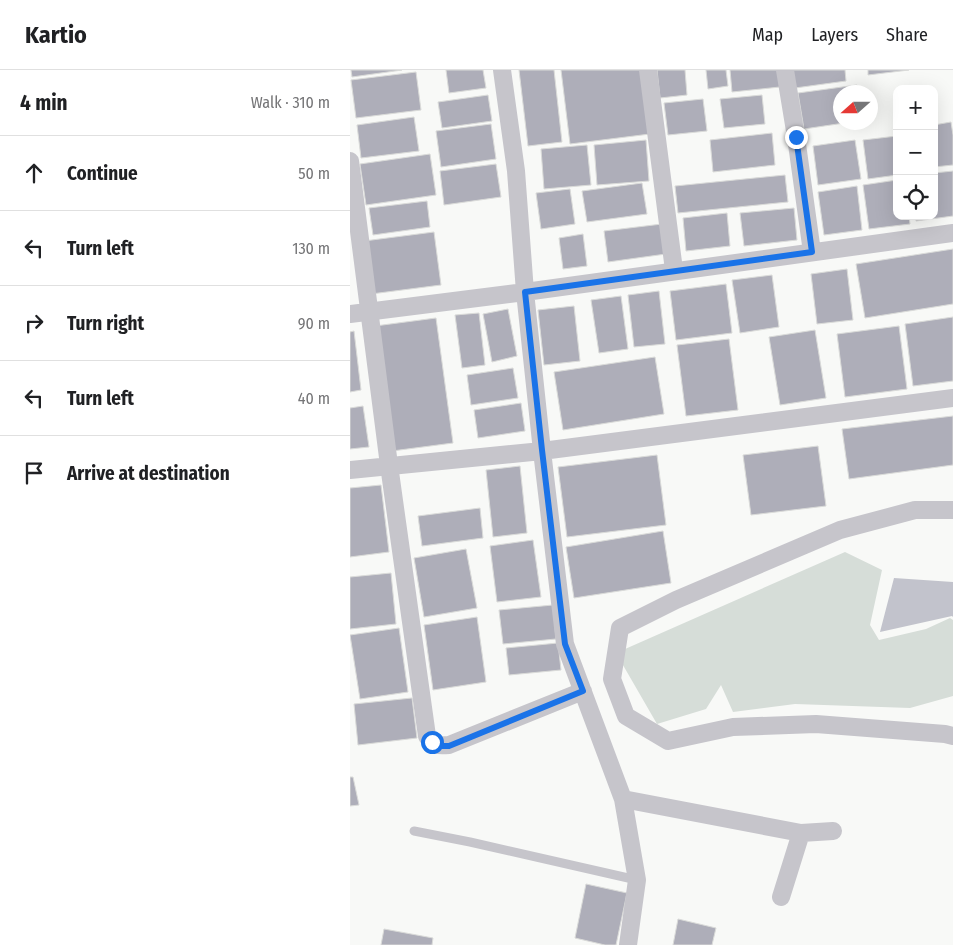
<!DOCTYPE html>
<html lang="en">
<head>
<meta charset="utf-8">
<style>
	body { margin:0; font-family:"Fira Sans Condensed",sans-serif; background:#f6f6f6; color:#202124 }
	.controls { position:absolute; right:15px; top:15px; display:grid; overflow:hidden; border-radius:10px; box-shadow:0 5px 20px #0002 }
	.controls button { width:45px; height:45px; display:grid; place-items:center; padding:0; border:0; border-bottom:1px solid #e0e0e0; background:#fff; color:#202124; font:25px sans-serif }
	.compass { position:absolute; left:483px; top:15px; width:45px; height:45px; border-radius:50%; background:#fff; box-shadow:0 5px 20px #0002; rotate:249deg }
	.stop { position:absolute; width:15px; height:15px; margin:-11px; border:4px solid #1a73e8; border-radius:50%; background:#fff }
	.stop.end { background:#1a73e8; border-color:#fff; box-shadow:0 1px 5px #0008 }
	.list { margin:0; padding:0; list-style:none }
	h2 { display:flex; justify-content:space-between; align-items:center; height:65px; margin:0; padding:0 20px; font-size:21px }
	h2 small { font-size:16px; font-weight:400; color:#757577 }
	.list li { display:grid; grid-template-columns:32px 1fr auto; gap:15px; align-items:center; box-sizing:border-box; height:75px; padding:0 20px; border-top:1px solid #e0e0e0 }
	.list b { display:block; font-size:19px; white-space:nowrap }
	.list em { font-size:16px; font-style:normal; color:#757577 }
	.icon { flex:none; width:28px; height:28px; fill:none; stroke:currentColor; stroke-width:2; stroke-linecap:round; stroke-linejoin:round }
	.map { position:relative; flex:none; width:603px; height:875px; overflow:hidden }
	header { display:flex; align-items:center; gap:30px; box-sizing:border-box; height:70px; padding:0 25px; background:#fff; border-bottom:1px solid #e0e0e0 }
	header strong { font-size:24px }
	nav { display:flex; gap:28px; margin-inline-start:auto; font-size:18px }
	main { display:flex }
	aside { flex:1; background:#fff }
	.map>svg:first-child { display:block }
	.green { fill:#d6ddd8 }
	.water { fill:#c2c3cc }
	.building { fill:#aeaeb9; stroke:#dadbd9 }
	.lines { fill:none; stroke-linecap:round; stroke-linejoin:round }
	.service { stroke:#c6c5cb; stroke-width:9 }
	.minor { stroke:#c6c5cb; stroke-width:18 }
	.route { stroke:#1a73e8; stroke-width:6 }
</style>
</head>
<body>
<header>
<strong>Kartio</strong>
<nav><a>Map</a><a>Layers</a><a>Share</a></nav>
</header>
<main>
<aside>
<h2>4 min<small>Walk · 310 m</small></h2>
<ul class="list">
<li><svg class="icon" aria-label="ahead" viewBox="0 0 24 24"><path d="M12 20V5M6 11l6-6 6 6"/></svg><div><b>Continue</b></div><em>50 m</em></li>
<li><svg class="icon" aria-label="left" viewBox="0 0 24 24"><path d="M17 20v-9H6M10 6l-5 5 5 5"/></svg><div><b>Turn left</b></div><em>130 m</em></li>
<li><svg class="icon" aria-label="right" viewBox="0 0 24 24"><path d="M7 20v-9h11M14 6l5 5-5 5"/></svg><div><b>Turn right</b></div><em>90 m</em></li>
<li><svg class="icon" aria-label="left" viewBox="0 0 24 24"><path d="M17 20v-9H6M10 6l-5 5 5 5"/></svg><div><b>Turn left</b></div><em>40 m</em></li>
<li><svg class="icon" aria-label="arrive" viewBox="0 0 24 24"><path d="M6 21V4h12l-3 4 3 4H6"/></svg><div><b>Arrive at destination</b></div></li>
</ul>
</aside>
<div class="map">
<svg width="603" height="875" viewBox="0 0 603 875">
	<rect width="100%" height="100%" fill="#f8f9f7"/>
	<!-- green -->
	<path class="green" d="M 495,482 L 532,500 L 520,555 L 529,570 L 576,559 L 600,548 L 603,550 L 603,626 L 560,638 L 445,634 L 383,642 L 371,615 L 356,639 L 307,654 L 266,583 Z"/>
	<!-- water -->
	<path class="water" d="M 544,508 L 603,512 L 603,547 L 602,546 L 530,562 Z"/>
	<!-- building -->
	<path class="building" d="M 1,0 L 52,0 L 2,7 Z
		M 96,0 L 133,0 L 136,18 L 99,23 Z
		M 169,0 L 204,0 L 212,72 L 178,76 Z
		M 211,0 L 293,0 L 300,64 L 220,74 Z
		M 307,0 L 335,0 L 337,25 L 310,28 Z
		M 356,0 L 376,0 L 378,16 L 358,19 Z
		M 380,0 L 428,0 L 430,17 L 382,22 Z
		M 442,0 L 495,0 L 496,11 L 445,18 Z
		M 518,0 L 559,0 L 518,5 Z
		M 66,2 L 71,40 L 6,48 L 1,10 Z
		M 507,15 L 508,22 L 490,22 L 490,52 L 501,52 L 454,59 L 448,23 Z
		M 138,25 L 142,51 L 92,58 L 88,32 Z
		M 412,25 L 415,54 L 374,58 L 370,29 Z
		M 353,29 L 357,61 L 318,65 L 314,33 Z
		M 64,47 L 69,81 L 11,88 L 7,55 Z
		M 601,52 L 603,65 L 603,95 L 584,97 L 584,55 Z
		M 141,54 L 146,89 L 91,97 L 86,61 Z
		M 422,63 L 425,95 L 363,102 L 360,70 Z
		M 547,66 L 547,105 L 518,109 L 513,70 Z
		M 296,70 L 299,111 L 247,115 L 244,75 Z
		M 505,70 L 511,109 L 468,115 L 463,76 Z
		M 237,75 L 241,115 L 194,119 L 191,79 Z
		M 80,84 L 86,125 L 16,135 L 10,94 Z
		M 146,94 L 151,127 L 94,135 L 90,101 Z
		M 603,101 L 603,146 L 566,151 L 566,146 L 584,146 L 584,103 Z
		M 435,105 L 438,132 L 328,143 L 325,116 Z
		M 547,110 L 547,146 L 559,146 L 560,154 L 519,159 L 513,115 Z
		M 292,113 L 297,144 L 237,152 L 232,121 Z
		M 507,116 L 512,160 L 474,165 L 468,122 Z
		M 220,119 L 225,154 L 191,159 L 186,123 Z
		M 77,131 L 80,157 L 23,165 L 19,138 Z
		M 444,138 L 447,170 L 394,176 L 390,143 Z
		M 377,143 L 380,176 L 336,181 L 333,148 Z
		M 312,154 L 316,184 L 258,192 L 254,161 Z
		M 84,162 L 91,215 L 21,224 L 14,171 Z
		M 233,164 L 237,196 L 213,199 L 209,168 Z
		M 603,179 L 603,234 L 515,248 L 506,194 Z
		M 497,199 L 503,250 L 467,254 L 461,204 Z
		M 422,205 L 429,257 L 390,263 L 382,210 Z
		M 376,214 L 382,263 L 326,270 L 320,221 Z
		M 309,221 L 315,274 L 284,277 L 278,225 Z
		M 271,226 L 278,279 L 249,283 L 241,230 Z
		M 224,236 L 230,291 L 194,295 L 188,240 Z
		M 158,239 L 167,286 L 142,292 L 133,244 Z
		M 129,243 L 135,295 L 112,298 L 105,245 Z
		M 603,247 L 603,311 L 563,316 L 555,254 Z
		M 86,248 L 103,373 L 42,381 L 25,256 Z
		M 549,256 L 557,319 L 495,327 L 487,264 Z
		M 465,260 L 476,328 L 430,335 L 419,267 Z
		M 4,261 L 11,320 L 0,322 L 0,262 Z
		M 379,269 L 388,340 L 336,346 L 327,275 Z
		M 305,287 L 314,344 L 213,360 L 204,302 Z
		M 163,298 L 168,328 L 121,335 L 117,305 Z
		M 171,333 L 175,361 L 128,368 L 124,340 Z
		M 13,336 L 19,377 L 0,379 L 0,338 Z
		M 603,346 L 603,395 L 499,409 L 492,359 Z
		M 468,376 L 476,436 L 401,445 L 393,385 Z
		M 307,385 L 316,455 L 217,467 L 208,397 Z
		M 170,396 L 177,463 L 143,467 L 136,400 Z
		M 31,415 L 39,482 L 0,487 L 0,418 Z
		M 130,438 L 133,468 L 72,476 L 68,446 Z
		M 313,461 L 321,513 L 224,528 L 216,477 Z
		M 183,470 L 191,527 L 147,532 L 140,476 Z
		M 116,479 L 127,538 L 74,547 L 64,488 Z
		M 41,503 L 46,554 L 0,559 L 0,507 Z
		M 203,535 L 206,569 L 153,574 L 149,540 Z
		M 127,547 L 136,612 L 83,620 L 74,555 Z
		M 49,558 L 58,622 L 10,629 L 0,565 Z
		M 208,573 L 211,600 L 159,605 L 156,578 Z
		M 62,628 L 67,668 L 8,675 L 4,634 Z
		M 0,707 L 3,707 L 9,735 L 0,736 Z
		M 236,814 L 277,823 L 266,875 L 255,875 L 225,868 Z
		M 328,849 L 366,858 L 362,875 L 323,875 Z
		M 34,859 L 83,868 L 82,875 L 31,875 Z"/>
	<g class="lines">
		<!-- service -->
		<path class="service" d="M 64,761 L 120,772 L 287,810"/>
		<!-- minor -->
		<path class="minor" d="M 152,0 L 166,101 L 175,222 L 192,381 L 215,574 L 273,729 L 287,810 L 278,875
			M 298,0 L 324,200
			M 435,0 L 446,67 L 462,182
			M 0,91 L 39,395 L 77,666 C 84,676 87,676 99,675 L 233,621
			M 0,244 L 175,222 L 603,163
			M 0,400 L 192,381 L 603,328
			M 603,440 L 565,440 L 490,460 L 326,530 L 270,558 L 262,609 L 276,646 L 318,671 L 383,657 L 466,654 L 595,664 L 603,666
			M 273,729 L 451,763 L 483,761
			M 431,827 L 451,763"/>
	</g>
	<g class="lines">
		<!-- route -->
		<path class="route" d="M 82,672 L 89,676 L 99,676 L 233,621 L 215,574 L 192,380 L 175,222 L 462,182 L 446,67"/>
	</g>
</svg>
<div class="controls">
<button>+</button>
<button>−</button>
<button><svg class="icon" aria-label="locate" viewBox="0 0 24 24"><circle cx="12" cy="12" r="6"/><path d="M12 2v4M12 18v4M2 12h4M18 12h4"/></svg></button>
</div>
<svg class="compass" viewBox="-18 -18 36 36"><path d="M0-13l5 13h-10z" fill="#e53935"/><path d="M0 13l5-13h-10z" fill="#757577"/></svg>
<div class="stop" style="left:82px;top:672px"></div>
<div class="stop end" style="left:446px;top:67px"></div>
</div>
</main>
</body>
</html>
